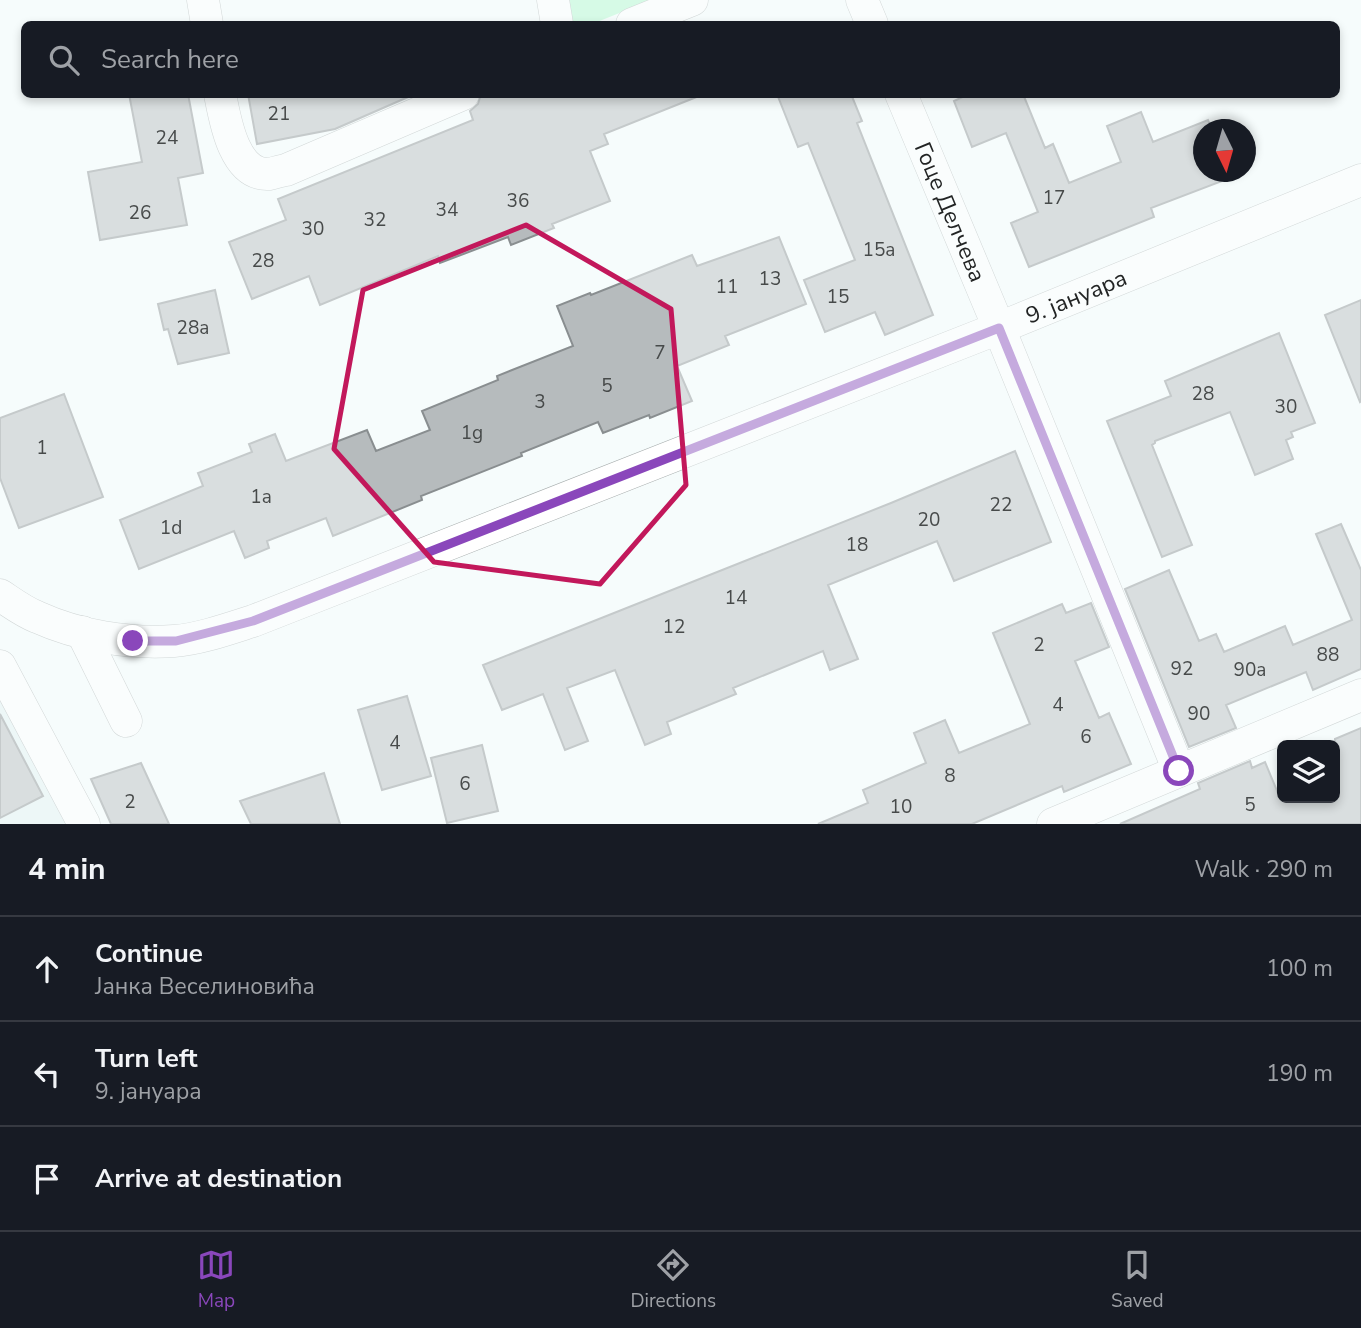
<!DOCTYPE html>
<html lang="en">
<head>
<meta charset="utf-8">
<style>
	body { margin:0; font-family:"Nunito Sans",sans-serif; background:#242831; color:#f1f3f6 }
	.controls { position:absolute; right:21px; bottom:21px; display:grid; overflow:hidden; border-radius:10px; box-shadow:0 4px 10px #0003 }
	.controls button { width:63px; height:63px; display:grid; place-items:center; padding:0; border:0; border-bottom:2px solid #363941; background:#171b24; color:#f1f3f6; font:35px sans-serif }
	.compass { position:absolute; left:1193px; top:119px; width:63px; height:63px; border-radius:50%; background:#171b24; box-shadow:0 4px 10px #0003; rotate:175deg }
	.stop { position:absolute; width:21px; height:21px; margin:-16px; border:5px solid #8a47bb; border-radius:50%; background:#fff }
	.stop.end { background:#8a47bb; border-color:#fff; box-shadow:0 2px 7px #0008 }
	.list { margin:0; padding:0; list-style:none }
	h2 { display:flex; justify-content:space-between; align-items:center; height:91px; margin:0; padding:0 28px; font-size:30px }
	h2 small { font-size:23px; font-weight:400; color:#9ea1a6 }
	.list li { display:grid; grid-template-columns:46px 1fr auto; gap:21px; align-items:center; box-sizing:border-box; height:105px; padding:0 28px; border-top:2px solid #363941 }
	.list b { display:block; font-size:26px; white-space:nowrap }
	.list p { margin:0; font-size:23px; white-space:nowrap; color:#9ea1a6 }
	.list em { font-size:23px; font-style:normal; color:#9ea1a6 }
	.icon { flex:none; width:38px; height:38px; fill:none; stroke:currentColor; stroke-width:2; stroke-linecap:round; stroke-linejoin:round }
	.map { position:relative; flex:none; width:1361px; height:824px; overflow:hidden }
	.search { position:absolute; background:#171b24; box-shadow:0 4px 10px #0003; left:21px; right:21px; top:21px; height:77px; display:flex; align-items:center; gap:18px; box-sizing:border-box; padding:0 24px; border-radius:10px; color:#9ea1a6; font-size:26px }
	.sheet { height:406px; background:#171b24 }
	nav { display:flex; justify-content:space-around; align-items:center; box-sizing:border-box; height:98px; border-top:2px solid #363941; background:#171b24; font-size:19px; color:#9ea1a6 }
	nav a { display:grid; justify-items:center; gap:4px }
	nav .on { color:#8a47bb }
	.map>svg:first-child { display:block }
	.built { fill:#e2f1f2 }
	.green { fill:#b0f9cc }
	.building { fill:#b6bbbd; stroke:#898e90; stroke-width:2 }
	.lines { fill:none; stroke-linecap:round; stroke-linejoin:round }
	.minor-casing { stroke:#a7adad; stroke-width:33 }
	.minor { stroke:#fff; stroke-width:32 }
	.route { stroke:#8a47bb; stroke-width:9 }
	.marked { fill:none; stroke:#c2185b; stroke-width:5; stroke-linejoin:round }
	.labels { text-anchor:middle; dominant-baseline:central; stroke-width:7; stroke-linejoin:round; paint-order:stroke }
	.number-label { font-size:19px; fill:#474a4a }
	.street-label { font-size:23px; fill:#222424; stroke:#fff }
</style>
</head>
<body>
<div class="map">
<svg width="1361" height="824" viewBox="0 0 1361 824">
	<rect width="100%" height="100%" fill="#f6fcfc"/>
	<!-- built -->
	<path class="built" d="M 0,692 L 69,824 L 0,824 Z"/>
	<!-- green -->
	<path class="green" d="M 566,0 L 652,0 L 592,24 L 570,24 Z"/>
	<!-- building -->
	<path class="building" d="M 129,94 L 188,94 L 203,173 L 178,178 L 187,225 L 100,240 L 88,172 L 142,162 Z
		M 248,94 L 415,94 L 335,129 L 257,144 Z
		M 481,94 L 699,96 L 604,134 L 608,144 L 590,151 L 610,201 L 552,224 L 554,228 L 511,245 L 508,237 L 440,263 L 438,256 L 320,305 L 309,276 L 252,299 L 229,242 L 286,220 L 278,199 L 473,120 L 470,111 L 478,104 Z
		M 777,94 L 851,94 L 862,121 L 857,123 L 933,315 L 885,335 L 875,312 L 825,332 L 804,280 L 855,260 L 808,143 L 798,147 Z
		M 969,94 L 1023,94 L 1045,148 L 1053,144 L 1069,183 L 1121,162 L 1107,126 L 1141,112 L 1153,142 L 1208,120 L 1212,130 L 1203,130 L 1203,172 L 1228,172 L 1230,178 L 1151,208 L 1154,217 L 1029,267 L 1011,223 L 1038,212 L 1006,133 L 972,147 L 954,101 Z
		M 779,237 L 806,304 L 725,336 L 729,345 L 677,366 L 692,401 L 650,418 L 649,415 L 603,433 L 598,422 L 521,453 L 522,456 L 421,496 L 422,500 L 333,536 L 326,518 L 267,541 L 269,548 L 245,558 L 234,531 L 139,569 L 120,520 L 203,486 L 198,473 L 252,452 L 249,444 L 275,434 L 286,461 L 367,430 L 376,451 L 430,430 L 422,411 L 498,380 L 497,376 L 573,346 L 557,306 L 590,293 L 591,295 L 692,255 L 697,266 Z
		M 215,290 L 229,353 L 178,364 L 168,329 L 164,330 L 158,304 Z
		M 1361,300 L 1361,401 L 1360,402 L 1325,315 Z
		M 1279,333 L 1315,423 L 1291,432 L 1293,437 L 1286,440 L 1293,459 L 1255,475 L 1230,412 L 1155,441 L 1155,443 L 1152,445 L 1192,545 L 1162,557 L 1107,421 L 1171,396 L 1165,381 Z
		M 64,394 L 103,497 L 19,528 L 0,478 L 0,418 Z
		M 1015,451 L 1051,542 L 954,581 L 937,541 L 828,585 L 858,659 L 830,670 L 823,651 L 733,688 L 736,694 L 667,722 L 671,734 L 645,745 L 615,670 L 567,688 L 588,741 L 565,750 L 543,694 L 502,710 L 483,665 L 891,503 Z
		M 1341,524 L 1361,570 L 1361,669 L 1313,690 L 1306,672 L 1226,705 L 1236,728 L 1189,747 L 1125,589 L 1169,570 L 1199,641 L 1216,634 L 1224,652 L 1285,626 L 1293,645 L 1352,620 L 1316,534 Z
		M 1091,603 L 1109,647 L 1075,661 L 1099,718 L 1109,713 L 1131,764 L 1064,792 L 1062,786 L 972,824 L 818,824 L 868,803 L 863,790 L 926,763 L 914,733 L 945,720 L 959,753 L 1030,724 L 993,633 L 1062,604 L 1066,613 Z
		M 407,696 L 431,776 L 382,790 L 358,710 Z
		M 0,714 L 43,796 L 0,818 Z
		M 1361,728 L 1361,824 L 1120,824 L 1200,789 L 1198,783 L 1250,761 L 1252,768 L 1265,762 L 1280,798 L 1335,798 L 1335,739 Z
		M 482,745 L 498,811 L 447,823 L 431,758 Z
		M 141,763 L 169,824 L 111,824 L 91,779 Z
		M 324,773 L 340,824 L 251,824 L 240,801 Z"/>
	<g class="lines">
		<!-- minor casing -->
		<g class="minor-casing">
			<g id="minor">
				<path d="M 203,0 L 207,24"/>
				<path d="M 553,0 L 557,24"/>
				<path d="M 862,0 L 872,24"/>
				<path d="M 632,24 L 692,0"/>
				<path d="M 220,94 C 225,120 234,176 269,174 C 274,173 280,171 286,170 L 463,94"/>
				<path id="s1" d="M 901,94 L 999,328 L 1179,771"/>
				<path id="s2" d="M 0,595 C 12,603 24,612 37,617 C 79,636 128,644 174,641 C 200,639 228,629 253,621 L 999,328 L 1361,180"/>
				<path d="M 82,632 L 126,721"/>
				<path d="M 0,666 L 84,824"/>
				<path d="M 1053,824 L 1361,695"/>
			</g>
		</g>
		<!-- minor -->
		<use href="#minor" class="minor"/>
	</g>
	<g class="lines">
		<!-- route -->
		<path class="route" d="M 133,641 L 176,641 L 253,621 L 999,328 L 1179,771"/>
	</g>
	<!-- marked area -->
	<path d="M0 0H1361V824H0ZM 526,225 L 671,309 L 686,485 L 600,584 L 434,562 L 334,449 L 363,290 Z" fill="#f6fcfc" fill-opacity=".55" fill-rule="evenodd"/>
	<path class="marked" d="M 526,225 L 671,309 L 686,485 L 600,584 L 434,562 L 334,449 L 363,290 Z"/>
	<g class="labels">
		<!-- number labels -->
		<g class="number-label">
			<text x="279" y="114">21</text>
			<text x="167" y="138">24</text>
			<text x="1054" y="198">17</text>
			<text x="518" y="201">36</text>
			<text x="447" y="210">34</text>
			<text x="140" y="213">26</text>
			<text x="375" y="220">32</text>
			<text x="313" y="229">30</text>
			<text x="879" y="250">15a</text>
			<text x="263" y="261">28</text>
			<text x="770" y="279">13</text>
			<text x="727" y="287">11</text>
			<text x="838" y="297">15</text>
			<text x="193" y="328">28a</text>
			<text x="660" y="353">7</text>
			<text x="607" y="386">5</text>
			<text x="1203" y="394">28</text>
			<text x="540" y="402">3</text>
			<text x="1286" y="407">30</text>
			<text x="472" y="433">1g</text>
			<text x="42" y="448">1</text>
			<text x="261" y="497">1a</text>
			<text x="1001" y="505">22</text>
			<text x="929" y="520">20</text>
			<text x="171" y="528">1d</text>
			<text x="857" y="545">18</text>
			<text x="736" y="598">14</text>
			<text x="674" y="627">12</text>
			<text x="1039" y="645">2</text>
			<text x="1328" y="655">88</text>
			<text x="1182" y="669">92</text>
			<text x="1250" y="670">90a</text>
			<text x="1058" y="705">4</text>
			<text x="1199" y="714">90</text>
			<text x="1086" y="737">6</text>
			<text x="395" y="743">4</text>
			<text x="950" y="776">8</text>
			<text x="465" y="784">6</text>
			<text x="130" y="802">2</text>
			<text x="1250" y="805">5</text>
			<text x="901" y="807">10</text>
		</g>
		<!-- street labels -->
		<g class="street-label">
			<text stroke="none"><textPath href="#s1" startOffset="128">Гоце Делчева</textPath></text>
			<text stroke="none"><textPath href="#s2" startOffset="1150">9. јануара</textPath></text>
		</g>
	</g>
</svg>
<div class="controls">
<button><svg class="icon" aria-label="layers" viewBox="0 0 24 24"><path d="M12 4l9 5-9 5-9-5zM3 14l9 5 9-5"/></svg></button>
</div>
<svg class="compass" viewBox="-18 -18 36 36"><path d="M0-13l5 13h-10z" fill="#e53935"/><path d="M0 13l5-13h-10z" fill="#9ea1a6"/></svg>
<div class="stop" style="left:1179px;top:771px"></div>
<div class="stop end" style="left:133px;top:641px"></div>
<div class="search"><svg class="icon" aria-label="search" viewBox="0 0 24 24"><circle cx="10" cy="10" r="6"/><path d="M15 15l6 6"/></svg>Search here</div>
</div>
<section class="sheet">
<h2>4 min<small>Walk · 290 m</small></h2>
<ul class="list">
<li><svg class="icon" aria-label="ahead" viewBox="0 0 24 24"><path d="M12 20V5M6 11l6-6 6 6"/></svg><div><b>Continue</b><p>Јанка Веселиновића</p></div><em>100 m</em></li>
<li><svg class="icon" aria-label="left" viewBox="0 0 24 24"><path d="M17 20v-9H6M10 6l-5 5 5 5"/></svg><div><b>Turn left</b><p>9. јануара</p></div><em>190 m</em></li>
<li><svg class="icon" aria-label="arrive" viewBox="0 0 24 24"><path d="M6 21V4h12l-3 4 3 4H6"/></svg><div><b>Arrive at destination</b></div></li>
</ul>
</section>
<nav>
<a class="on"><svg class="icon" aria-label="map" viewBox="0 0 24 24"><path d="M3 6l6-2 6 2 6-2v14l-6 2-6-2-6 2zM9 4v14M15 6v14"/></svg>Map</a>
<a><svg class="icon" aria-label="directions" viewBox="0 0 24 24"><path d="M12 3l9 9-9 9-9-9zM9 14v-3h6M13 9l2 2-2 2"/></svg>Directions</a>
<a><svg class="icon" aria-label="saved" viewBox="0 0 24 24"><path d="M7 4h10v16l-5-4-5 4z"/></svg>Saved</a>
</nav>
</body>
</html>
